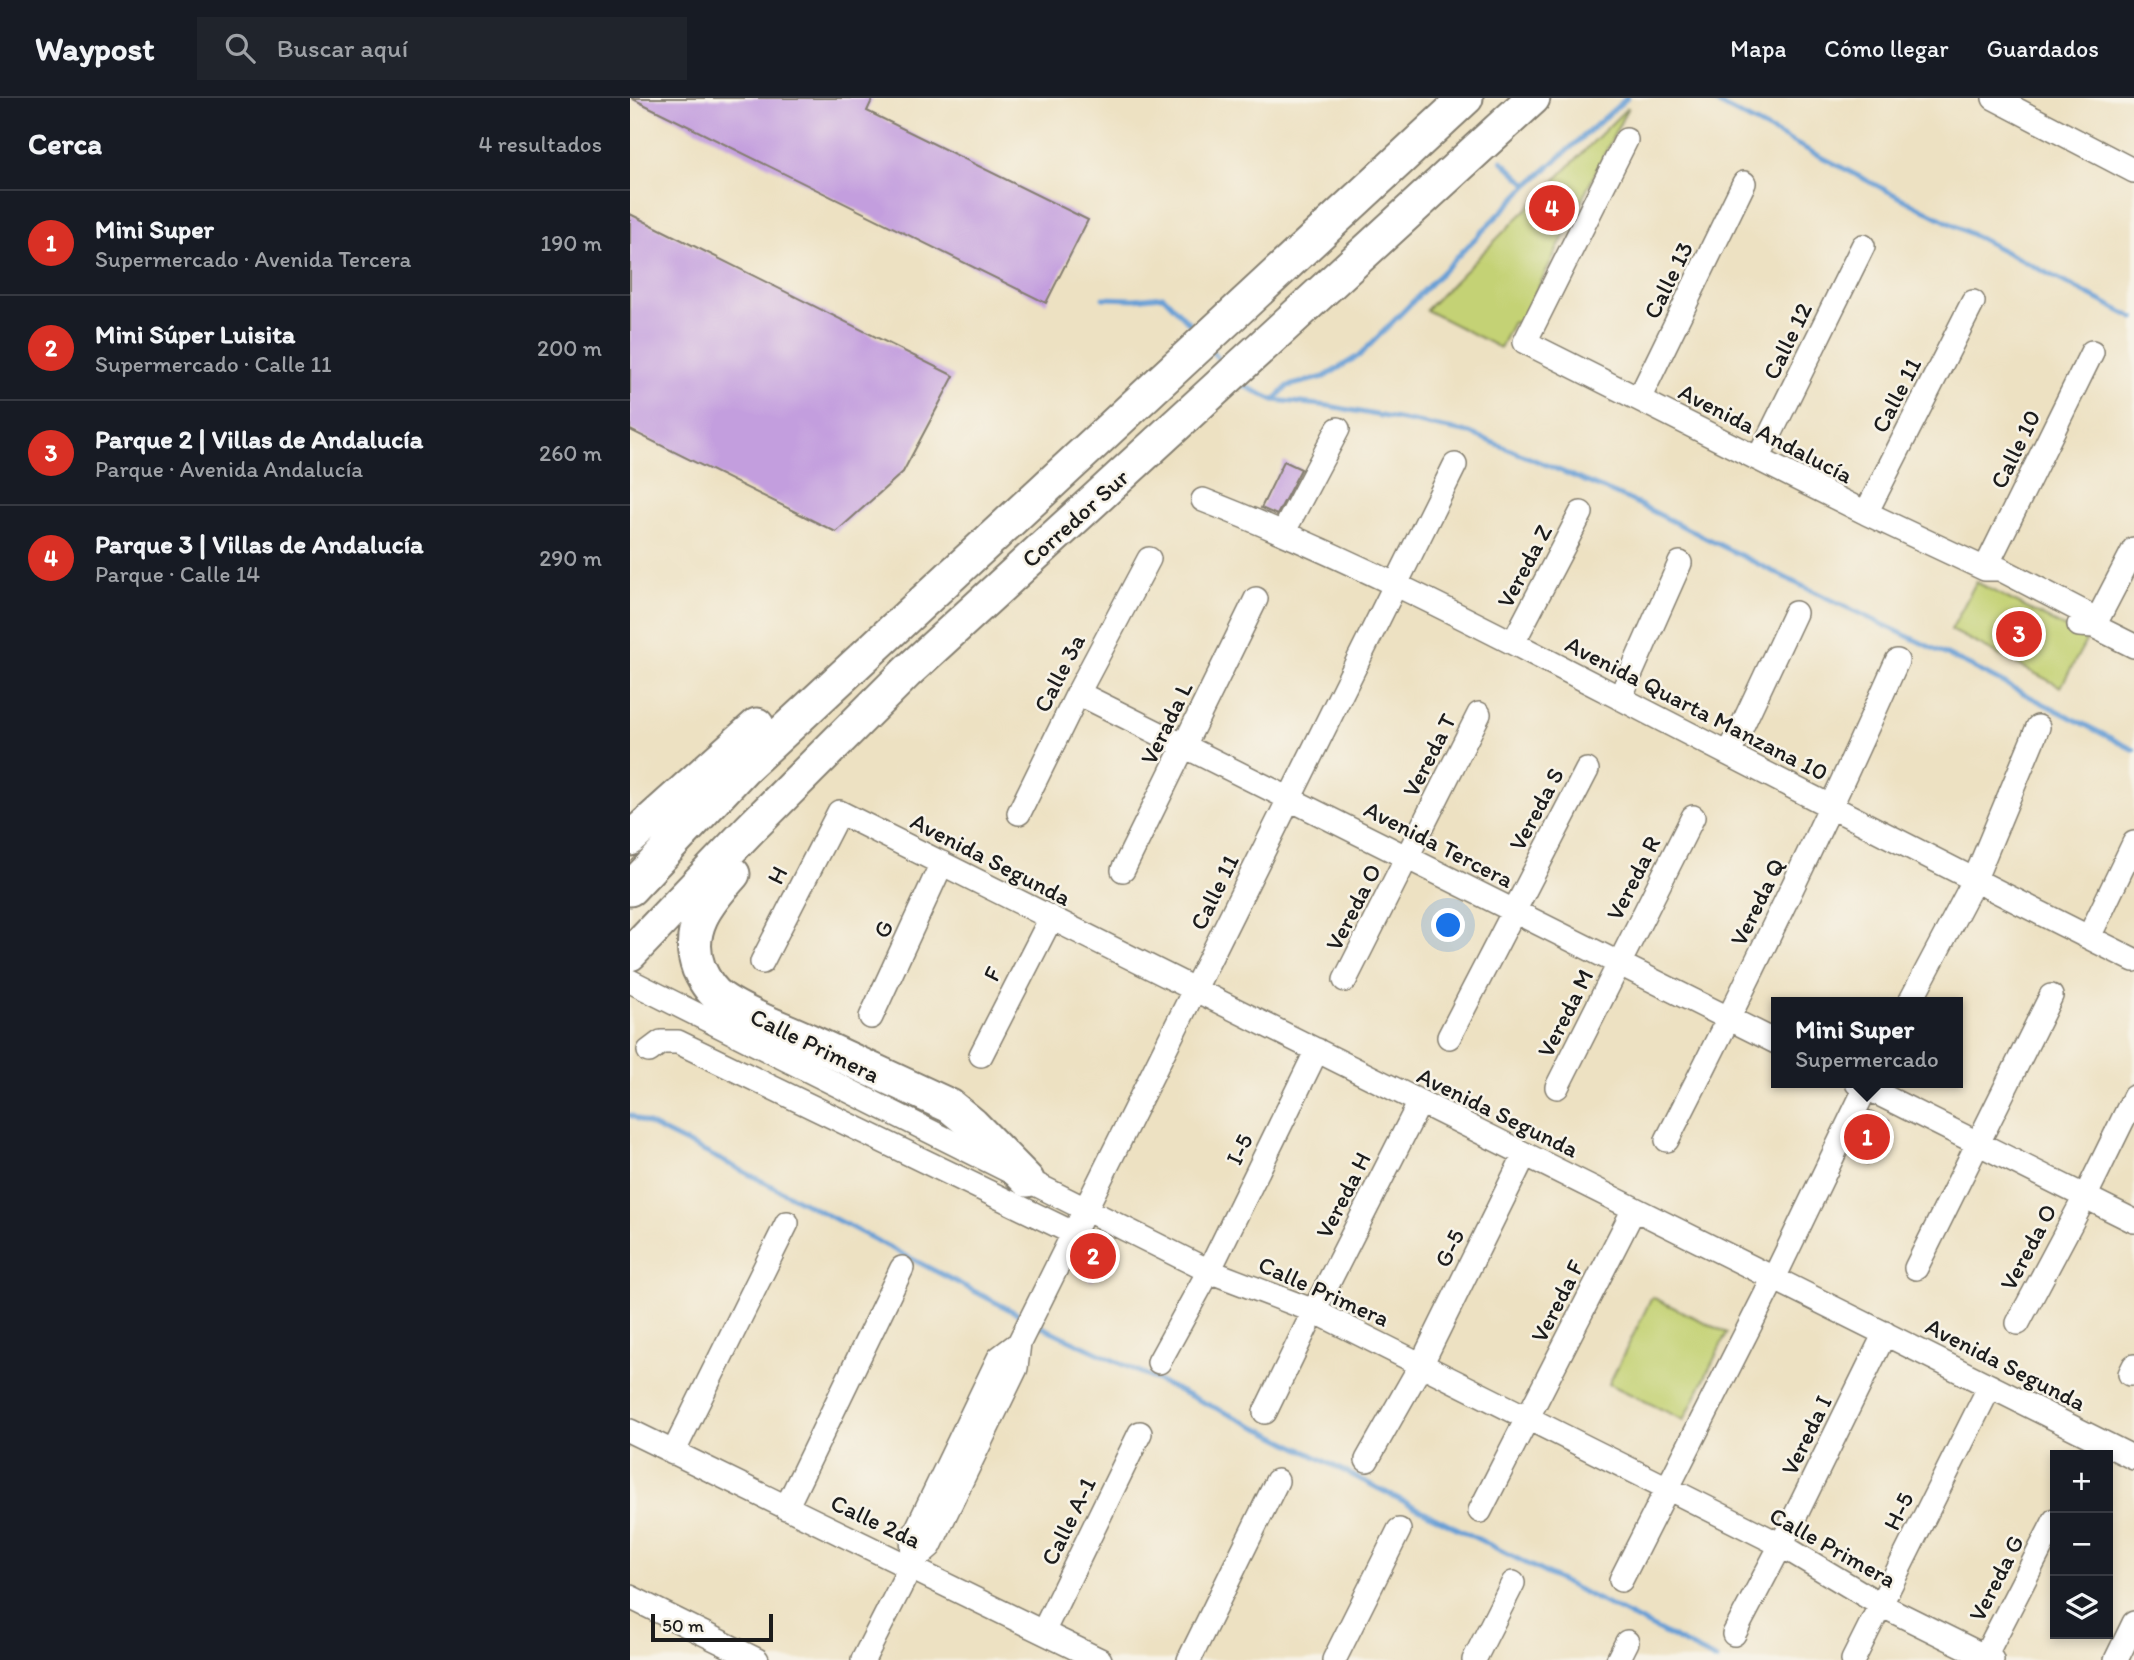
<!DOCTYPE html>
<html lang="es">
<head>
<meta charset="utf-8">
<style>
	body { margin:0; font-family:Itim,sans-serif; background:#20242c; color:#f1f3f6 }
	.controls { position:absolute; right:21px; bottom:21px; display:grid; overflow:hidden; border-radius:0px; box-shadow:0 4px 10px #0003 }
	.controls button { width:63px; height:63px; display:grid; place-items:center; padding:0; border:0; border-bottom:2px solid #363941; background:#171b24; color:#f1f3f6; font:35px sans-serif }
	.scale { position:absolute; left:21px; bottom:18px; width:122px; box-sizing:border-box; padding-left:7px; border:4px solid #1c1c1c; border-top:0; font-size:19px; line-height:24px; white-space:nowrap; color:#1c1c1c; -webkit-text-stroke:5px #f7f3e8; paint-order:stroke }
	.you { position:absolute; left:819px; top:828px; width:24px; height:24px; margin:-18px; border:5px solid #fff; border-radius:50%; background:#1a73e8; box-shadow:0 0 0 10px #1a73e833 }
	.badge { display:grid; place-items:center; width:46px; height:46px; border-radius:50%; background:#d93025; color:#fff; font-size:23px; font-weight:700 }
	.pin { position:absolute; translate:-50% -50%; border:4px solid #fff; box-shadow:0 2px 7px #0006 }
	.popup { position:absolute; left:1141px; top:899px; width:192px; height:91px; box-sizing:border-box; display:grid; place-content:center; border-radius:0px; background:#171b24; filter:drop-shadow(0 2px 5px #0005); font-size:23px; white-space:nowrap; color:#9ea1a6 }
	.popup b { font-size:26px; color:#f1f3f6 }
	.popup::after { content:''; position:absolute; left:50%; top:100%; margin-left:-14px; border:14px solid transparent; border-top-color:#171b24 }
	.list { margin:0; padding:0; list-style:none }
	h2 { display:flex; justify-content:space-between; align-items:center; height:91px; margin:0; padding:0 28px; font-size:30px }
	h2 small { font-size:23px; font-weight:400; color:#9ea1a6 }
	.list li { display:grid; grid-template-columns:46px 1fr auto; gap:21px; align-items:center; box-sizing:border-box; height:105px; padding:0 28px; border-top:2px solid #363941 }
	.list b { display:block; font-size:26px; white-space:nowrap }
	.list p { margin:0; font-size:23px; white-space:nowrap; color:#9ea1a6 }
	.list em { font-size:23px; font-style:normal; color:#9ea1a6 }
	.icon { flex:none; width:38px; height:38px; fill:none; stroke:currentColor; stroke-width:2; stroke-linecap:round; stroke-linejoin:round }
	.map { position:relative; flex:none; width:1504px; height:1562px; overflow:hidden }
	header { display:flex; align-items:center; gap:42px; box-sizing:border-box; height:98px; padding:0 35px; background:#171b24; border-bottom:2px solid #363941 }
	header strong { font-size:33px }
	nav { display:flex; gap:38px; margin-inline-start:auto; font-size:24px }
	.search { width:490px; height:63px; background:#20242c; display:flex; align-items:center; gap:18px; box-sizing:border-box; padding:0 24px; border-radius:0px; color:#9ea1a6; font-size:26px }
	main { display:flex }
	aside { flex:1; background:#171b24 }
	.map>svg:first-child { display:block }
	.green { fill:#c4d274; stroke:#707748; stroke-width:2 }
	.lines { fill:none; stroke-linecap:round; stroke-linejoin:round }
	.stream { stroke:#679fd5; stroke-width:5 }
	.building { fill:#c39ede }
	.minor-casing { stroke:#847e6f; stroke-width:26 }
	.highway-casing { stroke:#847e6f; stroke-width:37 }
	.minor { stroke:#fff; stroke-width:23 }
	.highway { stroke:#fff; stroke-width:33 }
	.labels { text-anchor:middle; dominant-baseline:central; stroke-width:5; stroke-linejoin:round; paint-order:stroke }
	.street-label { font-size:24px; fill:#1c1c1c; stroke:#f7f3e8 }
</style>
</head>
<body>
<header>
<strong>Waypost</strong>
<div class="search"><svg class="icon" aria-label="search" viewBox="0 0 24 24"><circle cx="10" cy="10" r="6"/><path d="M15 15l6 6"/></svg>Buscar aquí</div>
<nav><a>Mapa</a><a>Cómo llegar</a><a>Guardados</a></nav>
</header>
<main>
<aside>
<h2>Cerca<small>4 resultados</small></h2>
<ul class="list">
<li><span class="badge">1</span><div><b>Mini Super</b><p>Supermercado · Avenida Tercera</p></div><em>190 m</em></li>
<li><span class="badge">2</span><div><b>Mini Súper Luisita</b><p>Supermercado · Calle 11</p></div><em>200 m</em></li>
<li><span class="badge">3</span><div><b>Parque 2 | Villas de Andalucía</b><p>Parque · Avenida Andalucía</p></div><em>260 m</em></li>
<li><span class="badge">4</span><div><b>Parque 3 | Villas de Andalucía</b><p>Parque · Calle 14</p></div><em>290 m</em></li>
</ul>
</aside>
<div class="map">
<svg width="1504" height="1562" viewBox="0 0 1504 1562">
	<rect width="100%" height="100%" fill="#f7f3e8"/>
	<filter id="ink" filterUnits="userSpaceOnUse"><feTurbulence type="fractalNoise" baseFrequency=".0143" numOctaves="2"/><feDisplacementMap in="SourceGraphic" scale="14" xChannelSelector="R" yChannelSelector="G"/><feConvolveMatrix kernelMatrix="1 2 1 2 8 2 1 2 1" color-interpolation-filters="sRGB"/></filter>
	<filter id="wash" filterUnits="userSpaceOnUse"><feTurbulence type="fractalNoise" baseFrequency=".00686" numOctaves="4" result="noise"/><feDisplacementMap in="SourceGraphic" scale="28" xChannelSelector="R" yChannelSelector="G"/><feGaussianBlur stdDeviation="1.57" result="paint"/><feColorMatrix in="noise" values="0 0 0 0 0 0 0 0 0 0 0 0 0 0 0 0 0 1.4 0 .05"/><feComposite in="paint" operator="in"/></filter>
	<g filter="url(#wash)">
		<rect width="100%" height="100%" fill="#ede1c2"/>
		<!-- green -->
		<path class="green" d="M 998,9 L 890,226 L 883,224 L 870,250 L 796,212 Z
			M 1346,484 L 1457,541 L 1431,589 L 1321,532 Z
			M 1022,1199 L 1097,1235 L 1054,1322 L 979,1286 Z"/>
		<g class="lines">
			<!-- stream -->
			<path class="stream" d="M 1077,0 L 1504,220
				M 872,63 L 898,87 L 997,0
				M 473,200 L 504,201 L 533,198 L 567,233
				M 580,251 L 594,267
				M 612,287 L 644,302 L 699,308 L 840,335 L 1000,402 L 1168,486 L 1342,569 L 1504,652
				M 644,302 L 658,288 L 694,279 L 730,257 L 898,87
				M 0,1017 L 99,1066 L 394,1219
				M 406,1226 L 637,1334 L 1087,1562"/>
		</g>
		<g id="blocks">
			<!-- building -->
			<path class="building" d="M 1,0 L 243,0 L 237,13 L 458,122 L 416,205 Z
				M 0,116 L 324,278 L 273,374 L 206,434 L 0,332 Z
				M 654,363 L 671,371 L 647,417 L 631,410 Z
				M 1240,1013 L 1259,1023 L 1237,1066 L 1219,1057 Z
				M 464,1134 L 482,1143 L 463,1183 L 444,1174 Z"/>
		</g>
	</g>
	<g filter="url(#ink)">
		<use href="#blocks" fill-opacity="0" stroke="#847e6f" stroke-width="2"/>
		<g class="lines">
			<!-- minor casing -->
			<g class="minor-casing">
				<path id="minor" d="M 1364,0 L 1504,73
					M 996,42 L 895,244 L 1236,415 L 1355,471 L 1370,471 L 1455,515 L 1464,528
					M 1009,301 L 1114,85
					M 1128,361 L 1233,148
					M 573,402 C 724,461 868,537 1013,612 C 1176,696 1339,780 1504,862
					M 1236,415 L 1343,204
					M 654,433 L 708,331
					M 1355,471 L 1462,254
					M 1449,527 L 1464,528 L 1504,548
					M 1464,528 L 1504,451
					M 883,545 L 951,415
					M 448,595 L 1146,944
					M 990,600 L 1050,465
					M 1099,656 L 1165,515
					M 389,715 L 448,595 L 519,461
					M 493,772 L 626,501
					M 1459,839 L 1504,745
					M 132,864 L 209,714 L 1504,1360
					M 715,882 L 849,616
					M 0,883 L 579,1173 L 684,1213 L 1151,1447 L 1251,1507 L 1362,1562
					M 1280,904 L 1344,783 L 1408,629
					M 241,919 L 312,765
					M 819,939 L 957,672
					M 19,953 L 31,944 L 48,944 L 443,1135
					M 351,957 L 421,820
					M 1227,985 L 1504,1123
					M 927,989 L 1063,719
					M 1037,1042 C 1118,884 1195,725 1267,563
					M 1286,1170 L 1421,898
					M 1388,1225 L 1455,1099 L 1504,999
					M 529,1264 L 579,1173 L 687,952
					M 1500,1276 L 1504,1268
					M 635,1314 L 684,1213 L 790,1004
					M 0,1333 L 470,1562
					M 43,1355 L 157,1125
					M 737,1362 L 791,1267 L 895,1056
					M 156,1410 L 272,1170
					M 850,1413 L 1004,1111
					M 284,1462 L 282,1441 L 369,1260 L 389,1245
					M 991,1482 L 1144,1180 L 1238,985
					M 0,1499 L 127,1562
					M 413,1534 L 510,1335
					M 1104,1536 L 1151,1447 L 1255,1235
					M 233,1562 L 284,1462 L 300,1448 L 386,1270 L 389,1245 L 825,367
					M 559,1562 L 647,1383
					M 704,1562 L 769,1432
					M 844,1562 L 883,1485
					M 988,1562 L 997,1544
					M 1223,1562 L 1360,1288
					M 1353,1562 L 1425,1422
					M 1486,1562 L 1504,1525"/>
			</g>
			<!-- highway casing -->
			<g class="highway-casing">
				<path id="highway" d="M 0,741 L 127,627
					M 103,776 C 78,804 54,832 69,871 C 74,882 81,894 92,901 C 118,919 155,931 184,945 C 229,966 275,987 320,1008 L 342,1026 L 397,1082
					M 0,791 L 113,671 L 836,0
					M 0,856 L 120,731 L 277,574 L 903,0"/>
			</g>
			<!-- minor -->
			<use href="#minor" class="minor"/>
			<!-- highway -->
			<use href="#highway" class="highway"/>
		</g>
	</g>
	<g class="labels">
		<!-- street labels -->
		<g class="street-label">
			<text transform="translate(1038 182) rotate(-64)">Calle 13</text>
			<text transform="translate(1157 243) rotate(-64)">Calle 12</text>
			<text transform="translate(1266 297) rotate(-63)">Calle 11</text>
			<text transform="translate(1136 335) rotate(27)">Avenida Andalucía</text>
			<text transform="translate(1385 351) rotate(-64)">Calle 10</text>
			<text transform="translate(445 420) rotate(-42)">Corredor Sur</text>
			<text transform="translate(894 468) rotate(-62)">Vereda Z</text>
			<text transform="translate(429 575) rotate(-63)">Calle 3a</text>
			<text transform="translate(1067 610) rotate(27)">Avenida Quarta Manzana 10</text>
			<text transform="translate(536 625) rotate(-64)">Verada L</text>
			<text transform="translate(799 657) rotate(-63)">Vereda T</text>
			<text transform="translate(906 711) rotate(-62)">Vereda S</text>
			<text transform="translate(809 746) rotate(27)">Avenida Tercera</text>
			<text transform="translate(361 761) rotate(27)">Avenida Segunda</text>
			<text transform="translate(147 777) rotate(-63)">H</text>
			<text transform="translate(1003 780) rotate(-63)">Vereda R</text>
			<text transform="translate(584 794) rotate(-64)">Calle 11</text>
			<text transform="translate(1127 804) rotate(-64)">Vereda Q</text>
			<text transform="translate(723 809) rotate(-63)">Vereda O</text>
			<text transform="translate(253 831) rotate(-65)">G</text>
			<text transform="translate(362 876) rotate(-63)">F</text>
			<text transform="translate(935 915) rotate(-63)">Vereda M</text>
			<text transform="translate(185 947) rotate(26)">Calle Primera</text>
			<text transform="translate(868 1014) rotate(26)">Avenida Segunda</text>
			<text transform="translate(609 1051) rotate(-64)">I-5</text>
			<text transform="translate(713 1097) rotate(-63)">Vereda H</text>
			<text transform="translate(1398 1149) rotate(-62)">Vereda O</text>
			<text transform="translate(819 1150) rotate(-64)">G-5</text>
			<text transform="translate(694 1193) rotate(24)">Calle Primera</text>
			<text transform="translate(927 1203) rotate(-63)">Vereda F</text>
			<text transform="translate(1376 1266) rotate(27)">Avenida Segunda</text>
			<text transform="translate(1176 1337) rotate(-64)">Vereda I</text>
			<text transform="translate(1268 1413) rotate(-64)">H-5</text>
			<text transform="translate(246 1423) rotate(25)">Calle 2da</text>
			<text transform="translate(438 1423) rotate(-64)">Calle A-1</text>
			<text transform="translate(1203 1449) rotate(29)">Calle Primera</text>
			<text transform="translate(1366 1480) rotate(-63)">Vereda G</text>
		</g>
	</g>
</svg>
<div class="controls">
<button>+</button>
<button>−</button>
<button><svg class="icon" aria-label="layers" viewBox="0 0 24 24"><path d="M12 4l9 5-9 5-9-5zM3 14l9 5 9-5"/></svg></button>
</div>
<div class="scale">50 m</div>
<div class="you"></div>
<div class="pin badge" style="left:1237px;top:1039px">1</div>
<div class="popup"><b>Mini Super</b>Supermercado</div>
<div class="pin badge" style="left:463px;top:1158px">2</div>
<div class="pin badge" style="left:1389px;top:536px">3</div>
<div class="pin badge" style="left:922px;top:110px">4</div>
</div>
</main>
</body>
</html>
